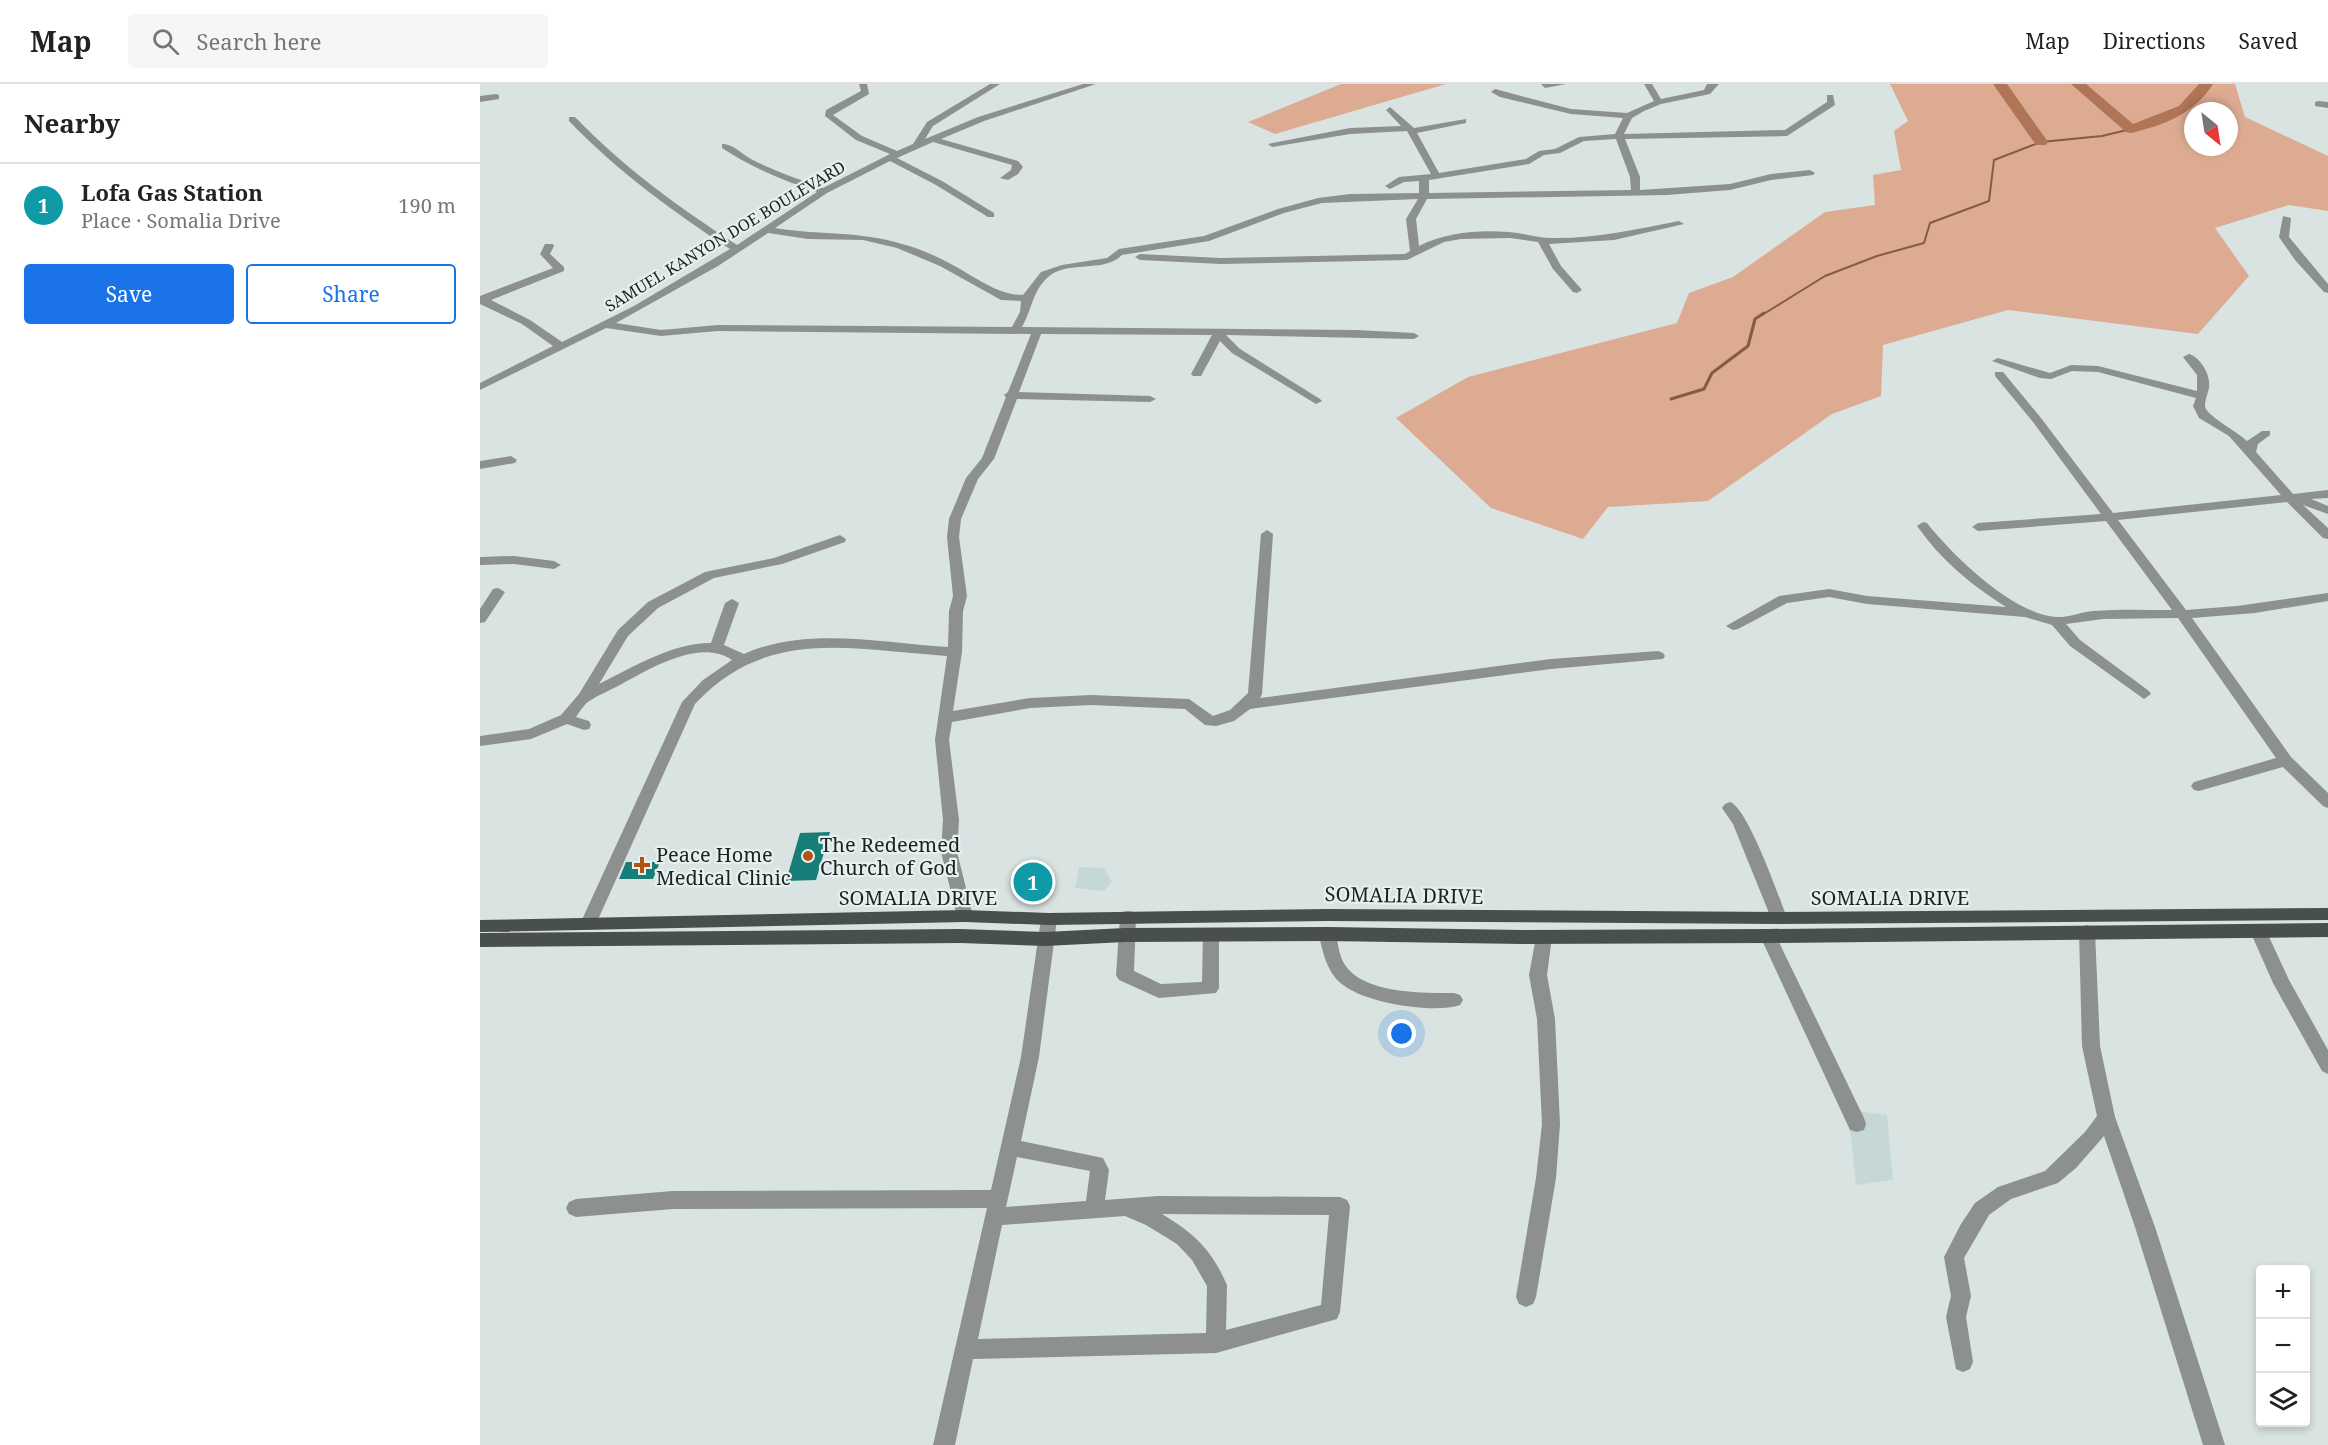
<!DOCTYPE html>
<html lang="en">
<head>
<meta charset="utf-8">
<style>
	body { margin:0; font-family:"Noto Serif",serif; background:#f6f6f6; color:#222 }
	.controls { position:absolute; right:18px; bottom:18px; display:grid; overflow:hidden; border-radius:6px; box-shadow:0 3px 9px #0003 }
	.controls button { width:54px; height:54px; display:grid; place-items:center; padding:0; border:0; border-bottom:2px solid #e0e0e0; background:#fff; color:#222; font:30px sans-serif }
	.compass { position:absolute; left:1704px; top:18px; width:54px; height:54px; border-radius:50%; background:#fff; box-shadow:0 3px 9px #0003; rotate:150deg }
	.you { position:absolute; left:922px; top:950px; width:21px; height:21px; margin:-15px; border:4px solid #fff; border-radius:50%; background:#1a73e8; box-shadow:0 0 0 9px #1a73e833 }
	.badge { display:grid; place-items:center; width:39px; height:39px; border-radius:50%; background:#1a73e8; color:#fff; font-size:20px; font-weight:700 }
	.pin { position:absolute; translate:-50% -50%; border:3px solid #fff; box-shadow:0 2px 6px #0006 }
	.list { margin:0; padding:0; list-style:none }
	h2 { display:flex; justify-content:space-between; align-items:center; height:78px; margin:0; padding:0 24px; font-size:26px }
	h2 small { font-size:20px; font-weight:400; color:#767676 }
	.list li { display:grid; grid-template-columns:39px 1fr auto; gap:18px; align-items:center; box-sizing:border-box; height:84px; padding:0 24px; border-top:2px solid #e0e0e0 }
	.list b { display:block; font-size:22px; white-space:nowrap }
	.list p { margin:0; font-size:20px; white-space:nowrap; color:#767676 }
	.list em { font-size:20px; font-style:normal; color:#767676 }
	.actions { display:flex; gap:12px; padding:18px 24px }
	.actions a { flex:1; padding:14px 0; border:2px solid #1a73e8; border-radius:6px; text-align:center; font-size:21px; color:#1a73e8 }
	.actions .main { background:#1a73e8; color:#fff }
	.icon { flex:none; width:33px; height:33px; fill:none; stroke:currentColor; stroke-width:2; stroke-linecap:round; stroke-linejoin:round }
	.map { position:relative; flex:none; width:1848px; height:1361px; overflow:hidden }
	header { display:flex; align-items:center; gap:36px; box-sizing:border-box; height:84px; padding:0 30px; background:#fff; border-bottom:2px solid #e0e0e0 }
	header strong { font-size:28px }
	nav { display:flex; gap:33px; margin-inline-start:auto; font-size:21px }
	.search { width:420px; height:54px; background:#f6f6f6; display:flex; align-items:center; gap:15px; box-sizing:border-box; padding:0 21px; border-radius:6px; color:#767676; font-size:22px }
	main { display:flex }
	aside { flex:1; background:#fff }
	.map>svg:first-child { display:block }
	.built { fill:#c6d8d5 }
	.green { fill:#ddab92; fill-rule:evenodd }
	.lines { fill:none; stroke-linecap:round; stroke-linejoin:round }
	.stream-far1 { stroke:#845b46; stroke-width:2 }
	.stream { stroke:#845b46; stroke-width:3 }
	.river { fill:#b07456; fill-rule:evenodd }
	.building { fill:#177d76 }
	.minor { fill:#8c908f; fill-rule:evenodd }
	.major { fill:#484f4e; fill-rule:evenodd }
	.poi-dot { fill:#b45213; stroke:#e6f0ef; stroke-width:2 }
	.labels { text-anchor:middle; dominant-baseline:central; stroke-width:4.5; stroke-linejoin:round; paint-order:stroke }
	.far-street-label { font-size:16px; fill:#1e2221; stroke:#e6f0ef }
	.poi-label { font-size:20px; fill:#1e2221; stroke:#e6f0ef; text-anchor:start }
	.street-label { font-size:20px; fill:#1e2221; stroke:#e6f0ef }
</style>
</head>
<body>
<header>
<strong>Map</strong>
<div class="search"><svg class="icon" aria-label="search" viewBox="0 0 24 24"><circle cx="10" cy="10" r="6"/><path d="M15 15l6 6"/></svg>Search here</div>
<nav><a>Map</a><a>Directions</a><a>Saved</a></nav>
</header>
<main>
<aside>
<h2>Nearby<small></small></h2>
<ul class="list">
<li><span class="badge" style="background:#0f9aa8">1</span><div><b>Lofa Gas Station</b><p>Place · Somalia Drive</p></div><em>190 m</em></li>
</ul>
<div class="actions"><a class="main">Save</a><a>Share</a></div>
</aside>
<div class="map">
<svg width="1848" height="1361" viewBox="0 0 1848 1361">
	<rect width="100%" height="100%" fill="#d9e3e2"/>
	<!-- built -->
	<path class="built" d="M 599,783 L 624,784 L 632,798 L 624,807 L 595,804 Z
		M 1368,1026 L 1407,1031 L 1413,1096 L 1376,1101 Z"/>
	<!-- green -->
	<path class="green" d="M 861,0 L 966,0 L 795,50 L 768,38 Z
		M 1410,0 L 1755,0 L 1765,33 L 1848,72 L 1848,127 L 1809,121 L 1735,144 L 1769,192 L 1718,250 L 1528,226 L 1403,261 L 1401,312 L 1352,330 L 1228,417 L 1128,423 L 1103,455 L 1011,424 L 916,334 L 988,293 L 1197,239 L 1209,209 L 1253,193 L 1345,128 L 1395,121 L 1393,91 L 1421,86 L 1414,47 L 1428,37 ZM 1713,27 L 1749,27 L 1749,63 L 1713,63 Z"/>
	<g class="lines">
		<!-- stream-far1 -->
		<path class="stream-far1" d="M 1282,231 L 1345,192 L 1397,172 L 1444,159 L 1450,139 L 1509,117 L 1514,76 L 1561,58 L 1622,52 L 1651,45"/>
		<!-- stream -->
		<path class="stream" d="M 1191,315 L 1224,305 L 1232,289 L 1268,262 L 1275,235 L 1284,229"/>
		<!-- river -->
		<path class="river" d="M 1513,0 L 1527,0 L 1568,58 L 1566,61 L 1556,61 Z
			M 1591,0 L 1606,0 L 1653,40 L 1699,22 L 1719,0 L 1733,0 C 1714,30 1684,41 1651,49 L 1646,48 Z"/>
	</g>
	<!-- building -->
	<path class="building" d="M 350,748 L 336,796 L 306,797 L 320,749 Z
		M 146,778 L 180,778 L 173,795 L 139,795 Z"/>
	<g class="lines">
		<!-- minor -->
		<path class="minor" d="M 379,0 L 387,0 L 389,10 L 353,31 L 382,52 L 417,67 L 433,60 L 447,38 L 510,0 L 520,0 L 453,42 L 445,55 L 498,33 L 603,0 L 616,0 L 504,37 L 461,55 L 538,77 L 543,83 L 538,90 L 528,96 L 520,94 L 531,86 L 532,81 L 453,58 L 417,74 L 462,97 L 514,129 L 514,133 L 508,133 L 456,101 L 410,77 L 347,109 L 295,144 C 338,151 380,147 422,160 C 438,164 454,171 469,179 C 493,191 516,211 543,211 L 561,188 L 582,181 L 627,174 L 639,165 L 724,152 L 798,125 L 838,114 L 870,110 L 939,109 L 939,97 L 924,98 L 910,105 L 905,102 L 919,93 L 951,90 L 927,47 L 870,50 L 792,63 L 788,60 L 870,44 L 921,42 L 906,26 L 910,23 L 934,44 L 986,35 L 986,39 L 937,49 L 959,89 L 1046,75 L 1059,67 L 1075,65 L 1099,53 L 1135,50 L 1143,34 L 1091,30 L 1020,13 L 1011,8 L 1015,5 L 1091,25 L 1147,29 L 1174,17 L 1164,0 L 1172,0 L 1181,15 L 1224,6 L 1227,0 L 1239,0 L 1230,10 L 1181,20 L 1164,27 L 1152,34 L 1144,50 L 1305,46 L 1347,18 L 1347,11 L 1353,11 L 1355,21 L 1307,52 L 1145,55 L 1160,93 L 1160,106 L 1250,100 L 1291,90 L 1330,86 L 1335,89 L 1333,91 L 1291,96 L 1250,106 L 1187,111 L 947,115 L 936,135 L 939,162 C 967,148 998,146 1029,148 C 1043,149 1057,154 1071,154 C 1114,155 1157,145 1199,137 L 1204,140 L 1134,156 L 1069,160 L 1081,182 L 1102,206 L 1097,209 L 1093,208 L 1073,185 L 1058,158 L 1030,154 L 981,155 L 964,158 L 927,176 L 741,180 L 660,176 L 655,173 L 660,170 L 741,174 L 925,170 L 930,167 L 926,135 L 938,115 L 842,119 L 804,129 L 729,157 L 642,171 C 623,190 587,175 567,194 C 552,208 552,226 542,243 L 876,246 L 934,249 L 939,252 L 934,255 L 746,251 L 760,265 L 840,315 L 842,317 L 836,320 L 752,269 L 740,257 L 721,292 L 713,292 L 711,290 L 732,251 L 561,250 L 539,308 L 670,312 L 676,315 L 670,318 L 537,315 L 514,375 L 498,395 L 481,435 L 479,453 L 487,512 L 483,527 L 482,568 L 473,627 L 550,614 L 611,611 L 709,615 L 733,632 L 750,626 L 768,609 L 781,450 L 787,446 L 793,450 L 782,610 L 780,614 L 1071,575 L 1178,567 L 1183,569 L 1185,572 L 1183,575 L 1071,585 L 770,625 L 754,637 L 736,642 L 725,641 L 705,625 L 611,621 L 550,624 L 472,638 L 469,656 L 479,736 L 477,768 L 493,832 L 491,837 L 479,837 L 477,832 L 461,768 L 463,736 L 455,656 L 467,572 C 373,566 287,542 215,620 L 116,840 L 114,845 L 108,846 L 102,845 L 100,840 L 202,618 L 223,596 L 252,576 C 219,554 170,585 140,601 C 131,606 120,610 111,616 C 105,619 100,627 96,633 L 109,637 L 111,641 L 109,645 L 104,646 L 87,640 L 51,655 L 0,662 L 0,652 L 49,645 L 81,631 L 99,610 L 138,546 L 168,518 L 225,488 L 294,474 L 360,451 L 366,455 L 365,458 L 302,480 L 234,494 L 178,524 L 148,552 L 119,600 C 153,583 192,559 231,559 L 245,519 L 252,515 L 259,519 L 244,561 L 264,570 C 326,542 402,559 468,563 L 469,527 L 473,512 L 467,453 L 469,435 L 486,394 L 502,374 L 526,313 L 524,311 L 528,308 L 551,250 L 238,247 L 181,252 L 126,244 L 0,306 L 0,299 L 73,262 L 42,240 L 0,220 L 0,212 L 73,184 L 60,170 L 65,160 L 73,160 L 74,162 L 70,170 L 84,183 L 84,187 L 11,216 L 50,236 L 82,258 L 154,222 L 250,165 C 192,127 137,87 89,37 L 89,33 L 95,33 C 143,83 198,123 257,161 L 337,108 C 303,96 272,84 242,64 L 242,60 C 252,59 262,70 271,75 C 294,87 319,95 343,104 L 410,70 L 376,56 L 345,32 L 346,26 L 381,7 ZM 1136,55 L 1150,93 L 1151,106 L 949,109 L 949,96 L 1049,80 L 1064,71 L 1080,69 L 1104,57 ZM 288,149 L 328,155 L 383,156 L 417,164 L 460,182 L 521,216 L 541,217 L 540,228 L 532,243 L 238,241 L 181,246 L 136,239 L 238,182 Z
			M 1061,0 L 1086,0 L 1065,4 Z
			M 16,10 L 19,11 L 19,15 L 0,18 L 0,12 Z
			M 1838,17 L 1848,18 L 1848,24 L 1835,22 L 1835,18 Z
			M 1803,132 L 1811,134 L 1809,153 L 1848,200 L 1848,209 L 1844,208 L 1815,176 L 1799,153 Z
			M 1709,270 C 1721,274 1731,291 1729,304 C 1728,309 1725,316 1725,322 C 1725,331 1758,348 1767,357 L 1782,347 L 1790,347 L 1790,351 L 1778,360 L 1776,368 L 1813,410 L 1848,406 L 1848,414 L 1831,415 L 1848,422 L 1848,430 L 1823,421 L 1848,444 L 1848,455 L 1843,454 L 1807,418 L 1638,436 L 1706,526 L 1757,522 L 1848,509 L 1848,517 L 1775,529 L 1712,534 L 1811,673 L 1848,709 L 1848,724 L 1843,722 L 1803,683 L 1719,707 L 1714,706 L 1711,702 L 1714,698 L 1796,674 L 1698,534 L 1623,535 L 1586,540 L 1600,556 L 1669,607 L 1671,610 L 1664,615 L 1590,562 L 1572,541 L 1545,533 L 1387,520 L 1349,513 L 1307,519 L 1258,545 L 1253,546 L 1246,542 L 1299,512 L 1349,505 L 1387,512 L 1526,523 C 1491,501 1461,476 1437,442 L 1443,438 L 1447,439 C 1473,472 1533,530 1576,533 C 1587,534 1601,528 1613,527 C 1639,525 1665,526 1692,526 L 1626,437 L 1498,447 L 1492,443 L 1498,439 L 1621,430 L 1553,338 L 1515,292 L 1515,288 L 1523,288 L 1561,334 L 1633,429 L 1801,411 L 1749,352 L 1719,334 L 1713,322 L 1716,314 L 1618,288 L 1592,287 L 1571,295 L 1560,294 L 1512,277 L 1518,274 L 1570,289 L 1591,281 L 1618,282 L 1717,307 L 1717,291 L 1703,273 Z
			M 31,372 L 37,376 L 35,379 L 0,385 L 0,377 Z
			M 34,472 L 74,477 L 81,481 L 74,485 L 34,480 L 0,481 L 0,473 Z
			M 18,504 L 25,508 L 5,538 L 0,539 L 0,525 L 13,505 Z
			M 1250,718 C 1268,724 1299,813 1307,834 L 1305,839 L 1299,840 L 1293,839 L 1291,834 L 1253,740 L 1242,724 L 1245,720 Z
			M 648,827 L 654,828 L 656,833 L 654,887 L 681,900 L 722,898 L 723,851 L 725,846 L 731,844 L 737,846 L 739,851 L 739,904 L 736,909 L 679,914 L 639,896 L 636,891 L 640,833 L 642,828 Z
			M 569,829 L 575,830 L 577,835 L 559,973 L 541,1057 L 623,1074 L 629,1086 L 625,1116 L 678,1112 L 860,1113 L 867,1116 L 870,1122 L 860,1228 L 857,1235 L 736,1269 L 493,1275 L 475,1361 L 453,1361 L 507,1124 L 193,1125 L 96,1133 L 89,1130 L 86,1124 L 89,1118 L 96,1115 L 193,1107 L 511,1106 L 541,973 L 561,835 L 563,830 ZM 537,1073 L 610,1087 L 606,1117 L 526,1123 ZM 682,1130 L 849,1131 L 841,1221 L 746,1246 L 747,1201 C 731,1165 715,1150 682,1130 ZM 645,1132 L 666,1141 L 697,1160 L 712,1176 L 727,1202 L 726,1249 L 498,1255 L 522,1141 Z
			M 1778,840 L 1784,842 L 1809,896 L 1848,966 L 1848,990 L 1842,987 L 1793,899 L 1770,847 L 1772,842 Z
			M 1607,841 L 1613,843 L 1615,848 L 1620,962 L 1635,1033 L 1675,1143 L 1745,1361 L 1723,1361 L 1655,1143 L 1624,1052 L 1596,1084 L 1578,1099 L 1531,1115 L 1509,1131 L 1484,1174 L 1491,1212 L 1486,1233 L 1493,1278 L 1490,1285 L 1483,1288 L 1476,1285 L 1466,1233 L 1471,1212 L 1464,1173 L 1481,1140 L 1495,1119 L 1518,1103 L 1565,1087 L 1605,1048 L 1617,1032 L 1602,962 L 1599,848 L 1601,843 Z
			M 848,843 L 854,845 L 856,850 C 858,860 859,872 865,881 C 884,910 944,909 974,909 L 980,911 L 983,916 L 980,921 C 953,930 889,919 866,903 C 853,895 847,882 843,868 C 841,860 838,852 842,845 Z
			M 1288,845 L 1294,847 L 1296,852 L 1384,1034 L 1386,1040 L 1384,1046 L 1377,1048 L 1370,1046 L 1280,852 L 1282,847 Z
			M 1064,846 L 1070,848 L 1072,853 L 1067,891 L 1075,935 L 1080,1040 L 1076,1094 L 1056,1213 L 1053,1220 L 1046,1223 L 1039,1220 L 1036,1213 L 1056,1094 L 1062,1040 L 1057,935 L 1049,891 L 1056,853 L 1058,848 Z"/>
		<!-- major -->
		<path class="major" d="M 1848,824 L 1848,836 L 1299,840 L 848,837 L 569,841 L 485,838 L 0,848 L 0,836 L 485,826 L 569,829 L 848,825 L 1299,828 Z
			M 1848,839 L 1848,853 L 1288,859 L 1042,860 L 848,857 L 645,858 L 565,862 L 480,859 L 0,863 L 0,849 L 480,845 L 565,848 L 645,844 L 848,843 L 1042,846 L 1288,845 Z"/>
	</g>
	<!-- markers -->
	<g class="poi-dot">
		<circle cx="328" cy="772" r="6"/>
		<path d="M159 772h6v6h6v6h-6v6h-6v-6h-6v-6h6z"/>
	</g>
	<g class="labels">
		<!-- far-street labels -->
		<g class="far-street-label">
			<text transform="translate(245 152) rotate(-31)">SAMUEL KANYON DOE BOULEVARD</text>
		</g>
		<!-- poi labels -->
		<g class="poi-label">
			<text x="340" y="760">The Redeemed<tspan x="340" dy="23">Church of God</tspan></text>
			<text x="176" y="770">Peace Home<tspan x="176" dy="23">Medical Clinic</tspan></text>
		</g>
		<!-- street labels -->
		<g class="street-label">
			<text transform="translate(924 811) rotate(1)">SOMALIA DRIVE</text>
			<text x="438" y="813">SOMALIA DRIVE</text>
			<text x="1410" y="813">SOMALIA DRIVE</text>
		</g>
	</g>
</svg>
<div class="controls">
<button>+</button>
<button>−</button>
<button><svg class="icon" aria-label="layers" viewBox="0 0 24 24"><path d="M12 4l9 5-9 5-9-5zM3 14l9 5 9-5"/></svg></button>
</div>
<svg class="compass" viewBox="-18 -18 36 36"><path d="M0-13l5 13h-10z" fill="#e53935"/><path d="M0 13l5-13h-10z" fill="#767676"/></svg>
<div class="you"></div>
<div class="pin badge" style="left:553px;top:798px;background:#0f9aa8">1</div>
</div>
</main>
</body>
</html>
